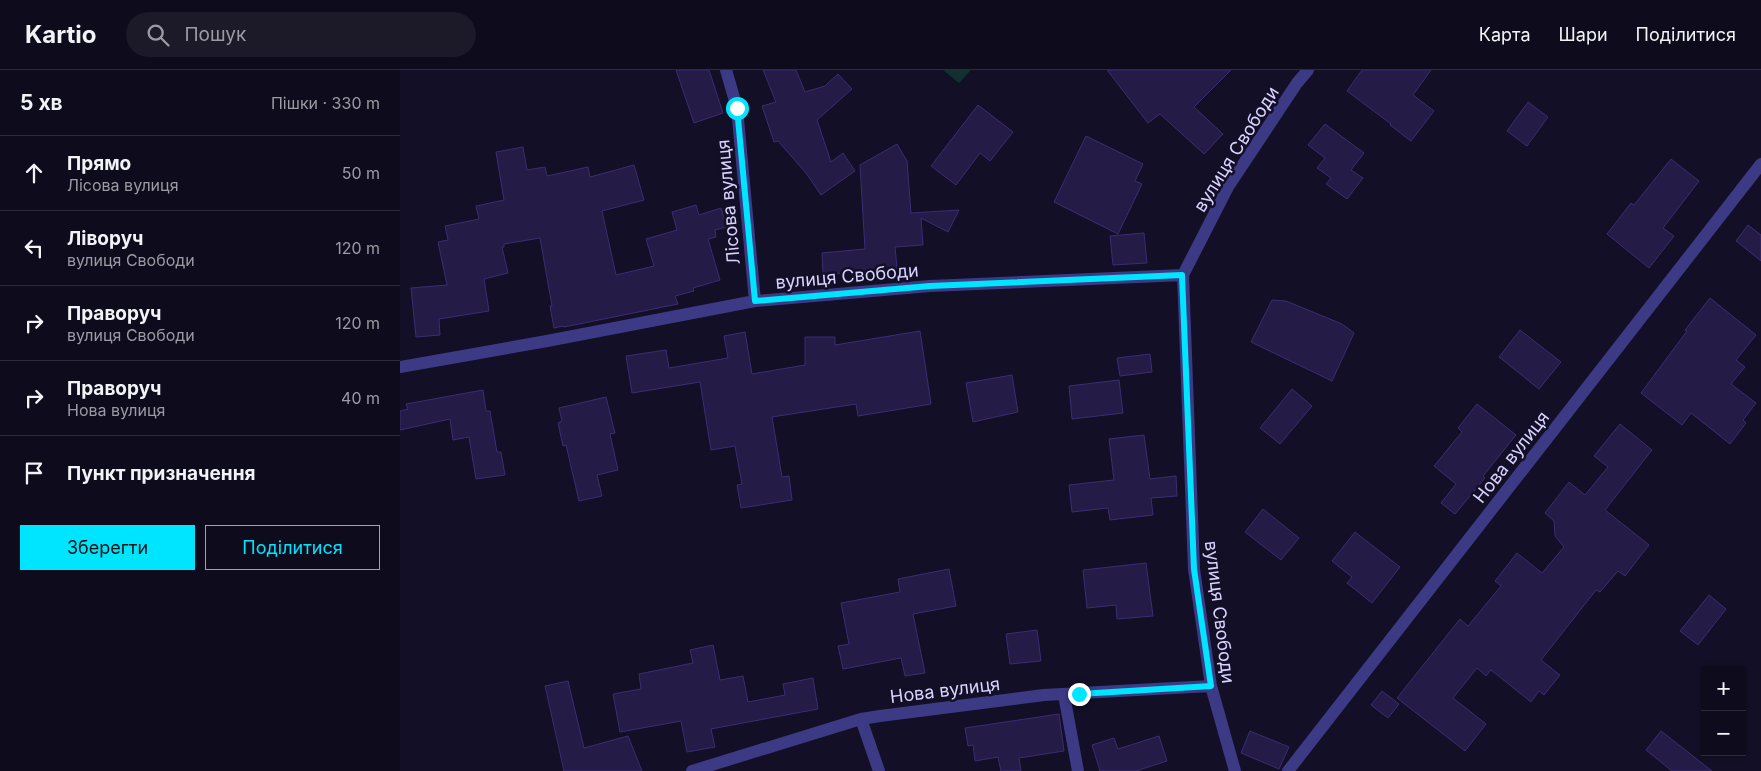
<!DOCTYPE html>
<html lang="uk">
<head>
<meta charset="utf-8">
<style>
	body { margin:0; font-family:Inter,sans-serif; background:#1c1929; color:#f1f3f6 }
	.controls { position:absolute; right:15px; bottom:15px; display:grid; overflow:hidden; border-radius:0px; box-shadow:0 1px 4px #0004 }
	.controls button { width:45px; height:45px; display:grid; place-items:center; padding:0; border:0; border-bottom:1px solid #2e2b3b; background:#0e0b1c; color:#f1f3f6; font:25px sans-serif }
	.stop { position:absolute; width:15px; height:15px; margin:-11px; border:4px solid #00e5ff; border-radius:50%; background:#fff }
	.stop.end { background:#00e5ff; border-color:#fff; box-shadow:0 1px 5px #0008 }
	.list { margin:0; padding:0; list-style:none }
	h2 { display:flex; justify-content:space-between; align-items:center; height:65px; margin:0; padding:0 20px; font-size:21px }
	h2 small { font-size:16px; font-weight:400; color:#9b9ba3 }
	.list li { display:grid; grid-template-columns:32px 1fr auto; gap:15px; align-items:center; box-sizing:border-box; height:75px; padding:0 20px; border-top:1px solid #2e2b3b }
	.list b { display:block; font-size:19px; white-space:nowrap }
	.list p { margin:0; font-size:16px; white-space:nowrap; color:#9b9ba3 }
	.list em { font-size:16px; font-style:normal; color:#9b9ba3 }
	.actions { display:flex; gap:10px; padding:15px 20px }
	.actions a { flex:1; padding:11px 0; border:1px solid #00e5ff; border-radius:0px; text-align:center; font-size:18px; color:#00e5ff }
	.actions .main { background:#00e5ff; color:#111 }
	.icon { flex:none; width:28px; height:28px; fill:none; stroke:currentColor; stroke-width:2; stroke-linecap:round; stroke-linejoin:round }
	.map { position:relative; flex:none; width:1361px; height:701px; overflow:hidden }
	header { display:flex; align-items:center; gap:30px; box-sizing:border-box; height:70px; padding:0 25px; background:#0e0b1c; border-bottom:1px solid #2e2b3b }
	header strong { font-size:24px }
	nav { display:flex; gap:28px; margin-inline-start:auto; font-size:18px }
	.search { width:350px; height:45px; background:#1c1929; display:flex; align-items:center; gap:12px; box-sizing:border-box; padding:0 18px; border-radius:28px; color:#9b9ba3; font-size:19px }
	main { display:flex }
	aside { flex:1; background:#0e0b1c }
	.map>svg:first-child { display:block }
	.green { fill:#12302f }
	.building { fill:#241b47; stroke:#3b2d73 }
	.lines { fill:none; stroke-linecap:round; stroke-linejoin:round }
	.street { stroke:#3d3a85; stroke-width:12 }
	.route { stroke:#00e5ff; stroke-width:6 }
	.labels { text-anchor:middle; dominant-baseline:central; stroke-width:5; stroke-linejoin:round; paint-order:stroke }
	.street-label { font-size:18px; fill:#d9d4ff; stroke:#130f26 }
</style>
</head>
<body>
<header>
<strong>Kartio</strong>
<div class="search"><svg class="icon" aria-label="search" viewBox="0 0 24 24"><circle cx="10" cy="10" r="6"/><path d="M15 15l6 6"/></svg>Пошук</div>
<nav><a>Карта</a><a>Шари</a><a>Поділитися</a></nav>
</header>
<main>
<aside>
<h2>5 хв<small>Пішки · 330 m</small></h2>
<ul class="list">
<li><svg class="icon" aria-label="ahead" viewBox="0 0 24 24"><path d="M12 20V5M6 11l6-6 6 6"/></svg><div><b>Прямо</b><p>Лісова вулиця</p></div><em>50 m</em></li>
<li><svg class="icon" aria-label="left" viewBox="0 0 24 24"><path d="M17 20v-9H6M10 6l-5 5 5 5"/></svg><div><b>Ліворуч</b><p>вулиця Свободи</p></div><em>120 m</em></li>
<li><svg class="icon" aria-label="right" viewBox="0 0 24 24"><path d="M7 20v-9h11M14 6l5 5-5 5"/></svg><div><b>Праворуч</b><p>вулиця Свободи</p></div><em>120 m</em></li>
<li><svg class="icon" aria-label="right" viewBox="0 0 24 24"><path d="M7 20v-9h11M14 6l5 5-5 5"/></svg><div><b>Праворуч</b><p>Нова вулиця</p></div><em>40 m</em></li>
<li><svg class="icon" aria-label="arrive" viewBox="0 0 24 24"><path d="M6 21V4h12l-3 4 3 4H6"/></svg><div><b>Пункт призначення</b></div></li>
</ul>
<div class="actions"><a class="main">Зберегти</a><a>Поділитися</a></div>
</aside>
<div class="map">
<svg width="1361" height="701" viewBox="0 0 1361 701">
	<rect width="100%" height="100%" fill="#130f26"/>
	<!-- green -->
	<path class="green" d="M 543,0 L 571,0 L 559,13 Z"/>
	<!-- building -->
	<path class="building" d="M 276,0 L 309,0 L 323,43 L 294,53 Z
		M 363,0 L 396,0 L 405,22 L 425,16 L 438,4 L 452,19 L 417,50 L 431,92 L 443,83 L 455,101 L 421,125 L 406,103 L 378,71 L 374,72 L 362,36 L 376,32 Z
		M 707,0 L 831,0 L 794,37 L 823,64 L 804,84 L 760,44 L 748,53 Z
		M 962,0 L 1031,0 L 1013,25 L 1034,41 L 1011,71 L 990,55 L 991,54 L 947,21 Z
		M 1128,32 L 1148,47 L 1127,76 L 1107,61 Z
		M 578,35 L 613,62 L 590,91 L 580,83 L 556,115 L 531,96 Z
		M 925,54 L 964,83 L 951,100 L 963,108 L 947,129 L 926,114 L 931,108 L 917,98 L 925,88 L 908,75 Z
		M 686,66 L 743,94 L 735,111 L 742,114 L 718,164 L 654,132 Z
		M 497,74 L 507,91 L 511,143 L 559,140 L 548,162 L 521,148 L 523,175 L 495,177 L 497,198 L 423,205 L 422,183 L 465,179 L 460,95 Z
		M 123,77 L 127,100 L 145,97 L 147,106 L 188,97 L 190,107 L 234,95 L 244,130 L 202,141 L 216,205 L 254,196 L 246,169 L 277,160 L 272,142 L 296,135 L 299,145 L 321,138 L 327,157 L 315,160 L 316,167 L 308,169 L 320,210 L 293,218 L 294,221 L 275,226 L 278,234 L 164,257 L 163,256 L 154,258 L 150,236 L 152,236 L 140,168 L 104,174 L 104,177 L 102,177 L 108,203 L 84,209 L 89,241 L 39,249 L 40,265 L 16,267 L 11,218 L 47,215 L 38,172 L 48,170 L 45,156 L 79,149 L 76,136 L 104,130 L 96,82 Z
		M 1271,89 L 1299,111 L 1263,158 L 1274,166 L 1249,198 L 1207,164 L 1231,133 L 1234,135 Z
		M 1348,155 L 1361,165 L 1361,191 L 1336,171 Z
		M 744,163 L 747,193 L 713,195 L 710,166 Z
		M 1310,228 L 1356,265 L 1336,290 L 1345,297 L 1331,314 L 1356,333 L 1343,350 L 1346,353 L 1330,374 L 1291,343 L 1282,355 L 1241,323 L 1287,261 L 1285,260 Z
		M 872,230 L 886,231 L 942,254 L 954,263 L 932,311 L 851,272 Z
		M 1120,260 L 1161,292 L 1139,319 L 1099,287 Z
		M 520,261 L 531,334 L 458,346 L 456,334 L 372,347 L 382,407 L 389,406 L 392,430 L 341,438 L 337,415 L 342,414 L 335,376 L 311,380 L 300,312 L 232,323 L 226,286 L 266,280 L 269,298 L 328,288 L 324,266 L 345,262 L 352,304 L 405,295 L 405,267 L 435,267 L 435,275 Z
		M 750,284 L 752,302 L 720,306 L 717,288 Z
		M 612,305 L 618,342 L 573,352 L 566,313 Z
		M 719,310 L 723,343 L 672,349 L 669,316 Z
		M 892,319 L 912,336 L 880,374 L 860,358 Z
		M 83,320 L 86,341 L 90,341 L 97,382 L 101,382 L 105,405 L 76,409 L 69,367 L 53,370 L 50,349 L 0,360 L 0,341 L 8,339 L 6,334 Z
		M 206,327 L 215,363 L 210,364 L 218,400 L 197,405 L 202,426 L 179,431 L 166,375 L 163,376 L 158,353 L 162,351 L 159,338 Z
		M 1077,334 L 1116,365 L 1083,406 L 1085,408 L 1055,444 L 1041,433 L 1056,414 L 1034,396 L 1062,362 L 1058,358 Z
		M 1220,354 L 1252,380 L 1205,440 L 1249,475 L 1225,506 L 1218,501 L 1200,522 L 1196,520 L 1141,590 L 1160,605 L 1144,625 L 1139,621 L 1131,632 L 1091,600 L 1086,606 L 1077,598 L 1053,628 L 1086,654 L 1065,681 L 997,628 L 1060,549 L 1068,556 L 1101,516 L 1095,511 L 1117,483 L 1142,503 L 1164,477 L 1155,466 L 1154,451 L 1145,443 L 1169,412 L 1185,425 L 1208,397 L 1194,386 Z
		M 744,365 L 750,409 L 776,406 L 777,426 L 751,428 L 753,445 L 710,450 L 708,438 L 672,442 L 669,415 L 714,410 L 709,369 Z
		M 863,439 L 899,468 L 881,490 L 845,462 Z
		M 955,462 L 1000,497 L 972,533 L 947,513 L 952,507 L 932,491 Z
		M 746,493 L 753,546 L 717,549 L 716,535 L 687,538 L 683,500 Z
		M 549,499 L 556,536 L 513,544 L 525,603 L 505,606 L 501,588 L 443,599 L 438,576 L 449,574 L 441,533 L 500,522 L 498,509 Z
		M 1309,525 L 1326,539 L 1298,575 L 1280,561 Z
		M 637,560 L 641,591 L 610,594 L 606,564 Z
		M 313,575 L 320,610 L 343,606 L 348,632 L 385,625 L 383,614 L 413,608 L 418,639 L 311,659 L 315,677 L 287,682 L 281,651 L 220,662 L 213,624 L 241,619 L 239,604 L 293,593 L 290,580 Z
		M 168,611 L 184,678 L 228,666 L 242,701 L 164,701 L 145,616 Z
		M 982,621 L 999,634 L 988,648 L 971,635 Z
		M 659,644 L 664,681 L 619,688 L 621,701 L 601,701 L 598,687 L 575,691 L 573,675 L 568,676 L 565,658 Z
		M 850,661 L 889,677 L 879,699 L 841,683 Z
		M 1261,661 L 1312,701 L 1272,701 L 1246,680 Z
		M 759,666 L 767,691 L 736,701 L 700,701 L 692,675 L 714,668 L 718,679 Z"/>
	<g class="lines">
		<!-- street -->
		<path class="street" d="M 326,0 L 337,38 L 355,231
			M 0,297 L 147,271 L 355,231 L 530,216 L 783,205
			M 664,625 L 678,701
			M 461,649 L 479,701
			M 292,701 L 461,649 L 480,646 L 644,625 L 811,616
			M 835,701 L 811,616 L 794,499 L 783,205 L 828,117 L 897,13 L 908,0
			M 888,701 L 1361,94"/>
	</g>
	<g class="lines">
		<!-- route -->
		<path class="route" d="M 337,38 L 355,231 L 530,216 L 782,205 L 794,499 L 811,616 L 679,624"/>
	</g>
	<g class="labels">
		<!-- street labels -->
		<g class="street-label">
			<text transform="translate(836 79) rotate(-58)">вулиця Свободи</text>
			<text transform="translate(328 132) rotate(-95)">Лісова вулиця</text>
			<text transform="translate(447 206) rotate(-5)">вулиця Свободи</text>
			<text transform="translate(1111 387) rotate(-52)">Нова вулиця</text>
			<text transform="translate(820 542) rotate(83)">вулиця Свободи</text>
			<text transform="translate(545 620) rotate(-7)">Нова вулиця</text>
		</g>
	</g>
</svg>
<div class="controls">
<button>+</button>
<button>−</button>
</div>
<div class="stop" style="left:337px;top:38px"></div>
<div class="stop end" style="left:679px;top:624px"></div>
</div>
</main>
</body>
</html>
